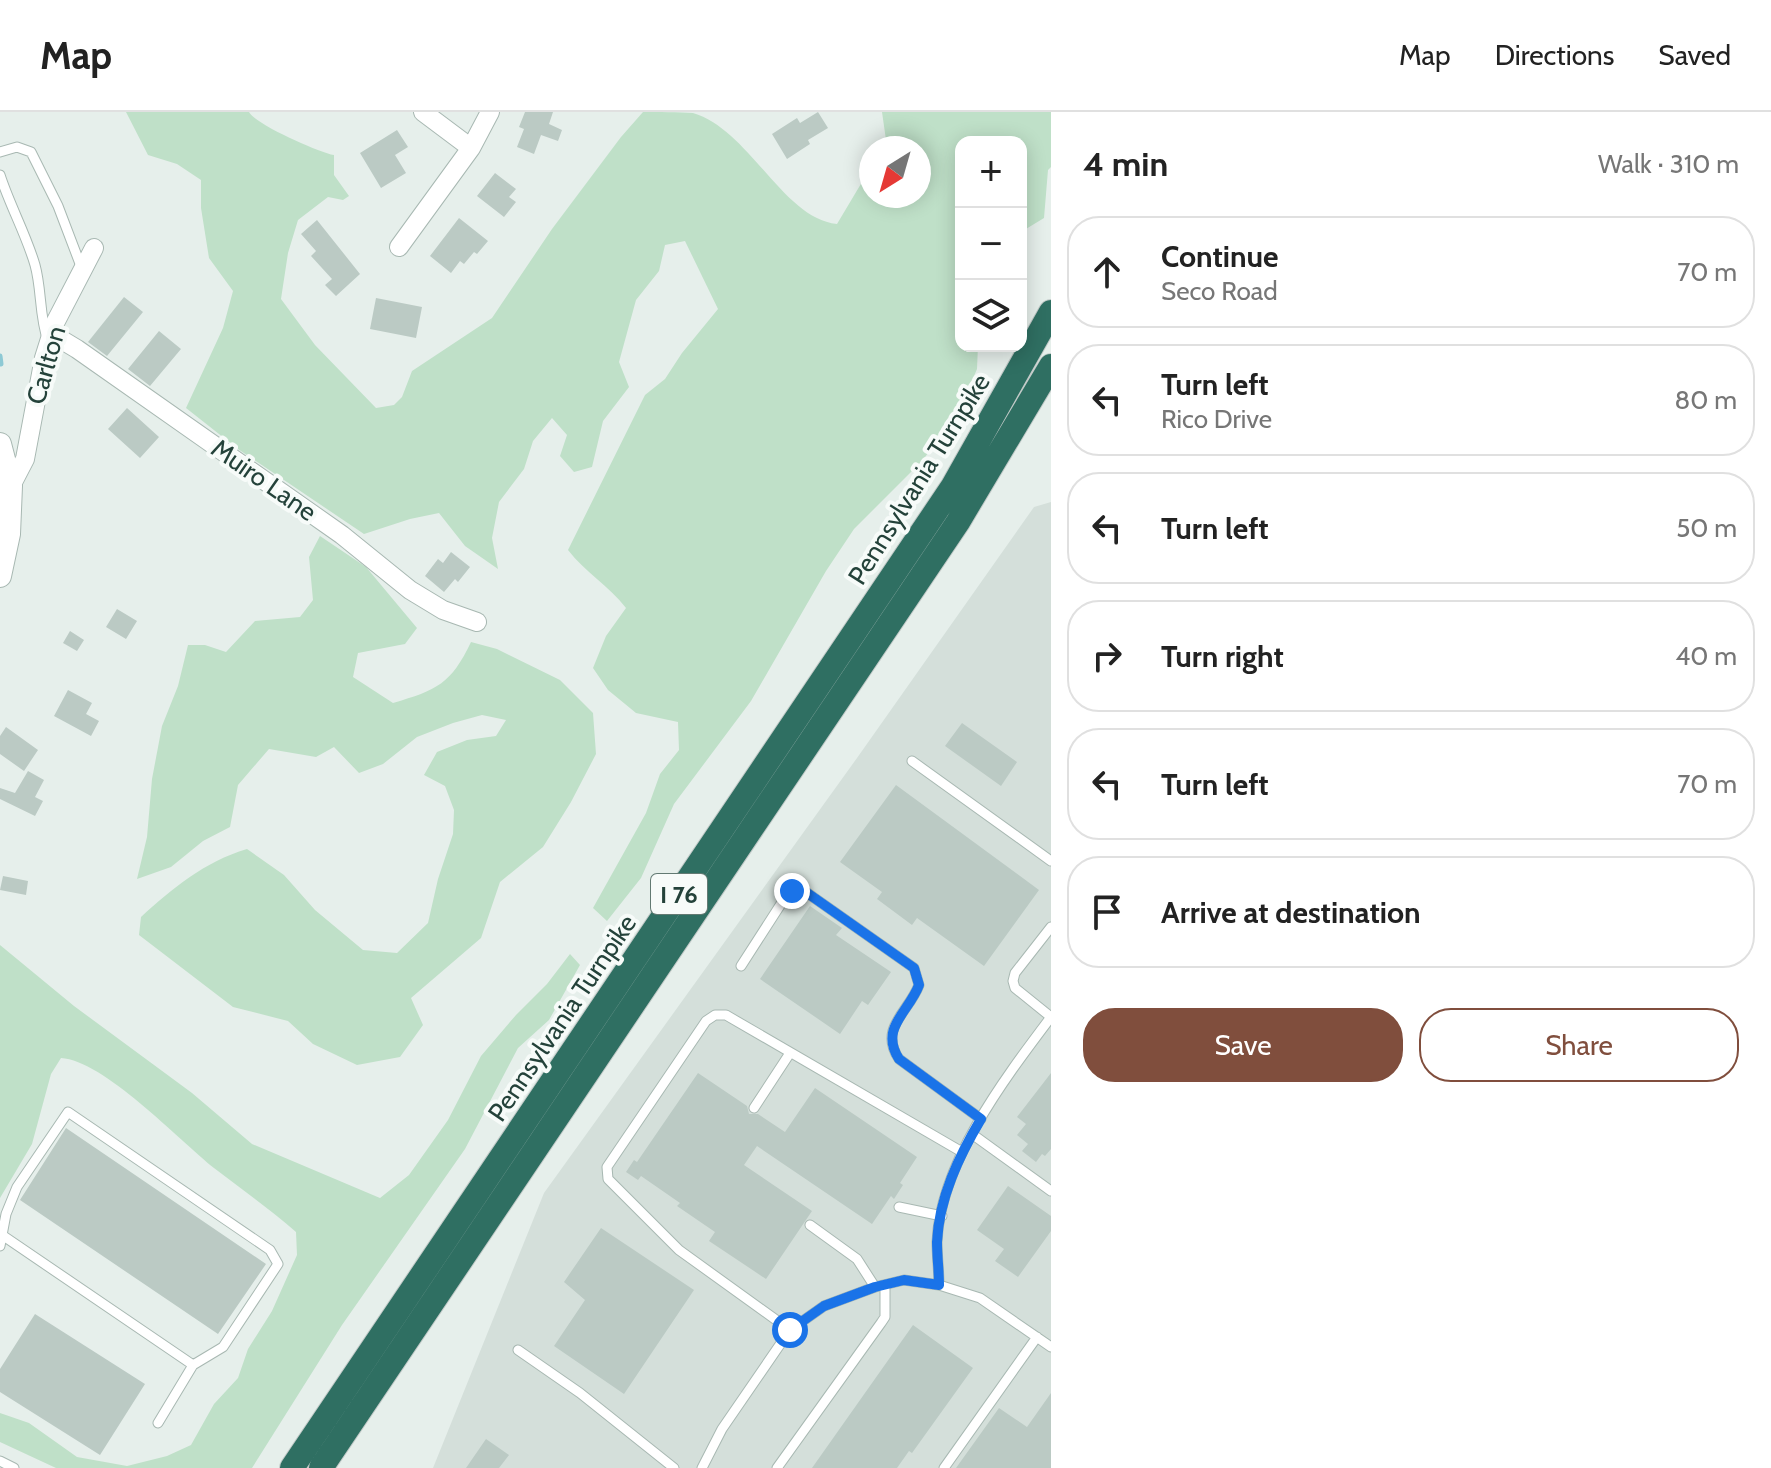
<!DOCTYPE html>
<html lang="en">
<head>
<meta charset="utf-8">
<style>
	body { margin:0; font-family:Cabin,sans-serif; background:#f2f2f2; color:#222 }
	.controls { position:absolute; right:24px; top:24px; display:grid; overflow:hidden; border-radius:16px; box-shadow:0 4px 20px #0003 }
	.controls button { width:72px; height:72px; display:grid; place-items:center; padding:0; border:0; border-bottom:2px solid #e0e0e0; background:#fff; color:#222; font:40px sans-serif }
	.compass { position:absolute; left:859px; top:24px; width:72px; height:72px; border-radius:50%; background:#fff; box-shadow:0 4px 20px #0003; rotate:217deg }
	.stop { position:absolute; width:24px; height:24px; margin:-18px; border:6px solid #1a73e8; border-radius:50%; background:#fff }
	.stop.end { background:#1a73e8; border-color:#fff; box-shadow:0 2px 8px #0008 }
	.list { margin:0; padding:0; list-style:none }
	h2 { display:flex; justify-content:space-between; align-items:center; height:104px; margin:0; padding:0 32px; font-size:34px }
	h2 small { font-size:26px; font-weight:400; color:#767676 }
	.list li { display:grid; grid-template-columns:52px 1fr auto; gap:24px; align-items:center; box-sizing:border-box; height:112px; margin:0 16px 16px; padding:0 16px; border:2px solid #e0e0e0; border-radius:32px }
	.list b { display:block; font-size:30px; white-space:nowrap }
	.list p { margin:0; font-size:26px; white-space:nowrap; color:#767676 }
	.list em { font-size:26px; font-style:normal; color:#767676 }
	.actions { display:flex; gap:16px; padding:24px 32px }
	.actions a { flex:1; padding:18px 0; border:2px solid #804e3d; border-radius:32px; text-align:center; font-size:28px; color:#804e3d }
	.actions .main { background:#804e3d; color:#fff }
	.icon { flex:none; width:44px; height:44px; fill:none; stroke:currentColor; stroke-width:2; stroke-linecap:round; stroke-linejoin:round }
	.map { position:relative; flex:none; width:1051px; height:1356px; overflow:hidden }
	header { display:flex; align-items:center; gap:48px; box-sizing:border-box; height:112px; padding:0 40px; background:#fff; border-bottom:2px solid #e0e0e0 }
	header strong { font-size:38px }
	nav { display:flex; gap:44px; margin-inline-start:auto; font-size:28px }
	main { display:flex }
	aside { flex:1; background:#fff }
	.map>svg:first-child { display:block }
	.built { fill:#d4dfda }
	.green { fill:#bfe0c8 }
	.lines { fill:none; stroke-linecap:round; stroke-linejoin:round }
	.stream { stroke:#8ec9d4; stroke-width:5 }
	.building { fill:#bbcac4 }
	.service-casing { stroke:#a8b8b2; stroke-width:11 }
	.minor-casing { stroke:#a8b8b2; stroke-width:20 }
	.tertiary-casing { stroke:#a8b8b2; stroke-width:24 }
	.motorway-casing { stroke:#c2cac8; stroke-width:26 }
	.service { stroke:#fff; stroke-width:9 }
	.minor { stroke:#fff; stroke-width:18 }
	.tertiary { stroke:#fff; stroke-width:22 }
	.motorway { stroke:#2f6f62; stroke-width:24 }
	.route { stroke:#1a73e8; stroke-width:10 }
	.labels { text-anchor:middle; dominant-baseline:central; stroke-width:8; stroke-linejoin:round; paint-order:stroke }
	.shield { fill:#f7fbf9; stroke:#637a73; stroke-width:2 }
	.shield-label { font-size:24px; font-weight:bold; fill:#24423a }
	.street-label { font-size:26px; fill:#24423a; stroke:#f7fbf9 }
</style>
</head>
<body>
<header>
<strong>Map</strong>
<nav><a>Map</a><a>Directions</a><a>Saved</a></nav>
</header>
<main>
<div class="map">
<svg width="1051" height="1356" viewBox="0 0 1051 1356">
	<rect width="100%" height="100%" fill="#e6efeb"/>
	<!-- built -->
	<path class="built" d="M 1051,390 L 1051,1356 L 433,1356 L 544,1081 L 857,646 L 1034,395 Z"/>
	<!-- green -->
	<path class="green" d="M 126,0 L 249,0 C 255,12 318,40 334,43 L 334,63 L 349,84 L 343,88 L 328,85 L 298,108 L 288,141 L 281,187 L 315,233 L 376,296 L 394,293 L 402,285 L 412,259 L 492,206 L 552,117 L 621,25 L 643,0 C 658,0 679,0 693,1 C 750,18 783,107 837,112 L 871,55 L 871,84 L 919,84 L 919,36 L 882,36 L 886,28 L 882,0 L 1051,0 L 1051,55 L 1048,58 L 1044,106 L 1021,120 L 1021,30 L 961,30 L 961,234 L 978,234 L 977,257 L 961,295 L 923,348 L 854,417 L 826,459 L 751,589 L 674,692 L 641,766 L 607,809 L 593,796 L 646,701 L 660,662 L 679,638 L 678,610 L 636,601 L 608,578 L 593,556 L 606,524 L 626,496 C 609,474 585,460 568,438 L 645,283 L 665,267 L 682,241 L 718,197 L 685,129 L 665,133 L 659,159 L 636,188 L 619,250 L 629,275 L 603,309 L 592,355 L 574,360 L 560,344 L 567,323 L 552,306 L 533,329 L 524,357 L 499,390 L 492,426 L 498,457 L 465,434 L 439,401 L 410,407 L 364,422 L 238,337 L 186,296 L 223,216 L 233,179 L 209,146 L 201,96 L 201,68 L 177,52 L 148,43 Z
		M 320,424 L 366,455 L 417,516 L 405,532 L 358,541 L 353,565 L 393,591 C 437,578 451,572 471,530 L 497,537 L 560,568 L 593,601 L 596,642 L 571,690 L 543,735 L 500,770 L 481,826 L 411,886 L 423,913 L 400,945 L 357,953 L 313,932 L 288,909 L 233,895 L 139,823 L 141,805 C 173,776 204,750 247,737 L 284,763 L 315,798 L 363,838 L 397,841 L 428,811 L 438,767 L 453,722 L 454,698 L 445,674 L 424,663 L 437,640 L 467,628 L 496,624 L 506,608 L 482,603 L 453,611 L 417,625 L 383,652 L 359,661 L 334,635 L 316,645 L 269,637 L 238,673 L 230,715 L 203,729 L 171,755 L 137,767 L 147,725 L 152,667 L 162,614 L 178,574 L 188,533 L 205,533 L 226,540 L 255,509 L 300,505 L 313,488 L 309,445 Z
		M 0,833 L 74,894 L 192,981 L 252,1032 L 380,1086 L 409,1063 L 448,1008 L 481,944 L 516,903 L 547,872 L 570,842 L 580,853 L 549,908 L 518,936 L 465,1037 L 342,1213 L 252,1356 L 56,1356 L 0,1330 L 0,1301 L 29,1311 L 77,1345 L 127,1354 L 167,1344 L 191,1333 L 214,1292 L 238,1266 L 248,1237 L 272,1199 L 297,1143 L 296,1120 C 270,1097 241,1077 214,1056 C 179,1028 103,948 61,946 L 51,962 L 32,1032 L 0,1086 Z"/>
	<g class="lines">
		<!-- stream -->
		<path class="stream" d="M 0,244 L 1,252"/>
	</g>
	<!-- building -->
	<path class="building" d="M 525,0 L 553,0 L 549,12 L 562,18 L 558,29 L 541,23 L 534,42 L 517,35 L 524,17 L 519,15 Z
		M 818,0 L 828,16 L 808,28 L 810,32 L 787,47 L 772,22 L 797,6 L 800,11 Z
		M 397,18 L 408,35 L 395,43 L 406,61 L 381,76 L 360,41 Z
		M 495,61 L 516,77 L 509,85 L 516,90 L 504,105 L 477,84 Z
		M 459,106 L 488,129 L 477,142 L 474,140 L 464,152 L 460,149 L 451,161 L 430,144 Z
		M 317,108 L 360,162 L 336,184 L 325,173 L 332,167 L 311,144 L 316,139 L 301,122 Z
		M 124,185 L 143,200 L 107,244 L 88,230 Z
		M 376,186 L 422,195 L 416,226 L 370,217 Z
		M 159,219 L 181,237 L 150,274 L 128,257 Z
		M 127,296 L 159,325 L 140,346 L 108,317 Z
		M 451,440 L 470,455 L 458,470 L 455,467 L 444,480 L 425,464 L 438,447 L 443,451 Z
		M 117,497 L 137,509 L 126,527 L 106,515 Z
		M 70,519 L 84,528 L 77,539 L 63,531 Z
		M 68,578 L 92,591 L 86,602 L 99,609 L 91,624 L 54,604 Z
		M 962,611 L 1017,650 L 1001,674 L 945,634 Z
		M 6,615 L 38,638 L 24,659 L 0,642 L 0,624 Z
		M 28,659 L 44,668 L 35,685 L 43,689 L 35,704 L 0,687 L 0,676 L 15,681 Z
		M 896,673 L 1039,778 L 984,854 L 917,806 L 912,813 L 877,787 L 882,780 L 840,750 Z
		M 3,764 L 28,769 L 26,783 L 0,778 Z
		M 810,794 L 842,816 L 836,823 L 891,860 L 868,893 L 862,889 L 840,922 L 760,867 Z
		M 698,961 L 747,994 L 749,1002 L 758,1002 L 785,1020 L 815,976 L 917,1045 L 900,1071 L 903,1073 L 894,1087 L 891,1084 L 872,1112 L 757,1034 L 744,1053 L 812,1099 L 766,1167 L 709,1129 L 715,1120 L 677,1094 L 680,1091 L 641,1064 L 638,1068 L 626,1060 L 634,1048 L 637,1050 Z
		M 1051,961 L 1051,1037 L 1045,1044 L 1042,1042 L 1036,1050 L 1022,1039 L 1028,1032 L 1017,1023 L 1026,1012 L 1017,1005 Z
		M 66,1016 L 266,1152 L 218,1222 L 20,1088 Z
		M 1008,1074 L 1051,1104 L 1051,1119 L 1018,1165 L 995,1149 L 1004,1137 L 977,1118 Z
		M 601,1116 L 694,1178 L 624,1282 L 554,1234 L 585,1188 L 564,1170 Z
		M 35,1202 L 145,1272 L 100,1343 L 0,1280 L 0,1257 Z
		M 913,1213 L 973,1256 L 912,1341 L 909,1339 L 897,1356 L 812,1356 Z
		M 1051,1281 L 1051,1356 L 956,1356 L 999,1296 L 1027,1315 Z
		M 486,1327 L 509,1343 L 499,1356 L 466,1356 Z"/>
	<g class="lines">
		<!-- service casing -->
		<g class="service-casing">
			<path id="service" d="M 0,40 L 17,35 L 31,40 L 58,94 L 82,157
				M 0,63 C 10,94 26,122 35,153 C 42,178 39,204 48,229
				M 912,649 L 1051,749
				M 741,854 L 788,781 L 795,778 L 803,778 L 914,856 L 919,873 C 909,900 878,916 899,947 L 981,1007
				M 1051,905 L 1015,876 L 1013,869 L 1015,861 L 1051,815
				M 754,996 L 790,941
				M 972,1022 L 1051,1079
				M 899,1095 L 942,1104
				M 810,1113 L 857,1147 L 875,1175
				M 2,1123 L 193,1253
				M 0,1134 L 6,1102 L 17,1075 L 68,1000 L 270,1138 L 278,1152 L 223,1235 L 193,1253 L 158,1311
				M 939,1173 C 939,1159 937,1144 937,1130 C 940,1051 1005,966 1051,905
				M 790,1218 L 679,1138 L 608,1067 L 607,1055 L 706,909 L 715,903 L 726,903 L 962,1040
				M 518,1238 L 580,1281 L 674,1356
				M 0,1349 L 14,1356
				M 702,1356 L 722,1317 L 790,1218 L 824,1194 L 875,1175 L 904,1168 L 939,1173 L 980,1186 L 1051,1235
				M 777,1356 L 881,1211 L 885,1205 L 885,1173
				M 944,1356 L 1037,1225"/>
		</g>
		<!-- minor casing -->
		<g class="minor-casing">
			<path id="minor" d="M 423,0 L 471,36
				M 399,135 L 471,36 L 490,0
				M 52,222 L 77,237 L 342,423 L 410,478 L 443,498 L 477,510
				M 6,372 L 11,374 L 25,347 L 44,246 L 55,211 L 94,136"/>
		</g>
		<!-- tertiary casing -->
		<g class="tertiary-casing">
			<path id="tertiary" d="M 0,332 L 11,374 L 9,422 L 0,464"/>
		</g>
		<!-- motorway casing -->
		<g class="motorway-casing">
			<path id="motorway" d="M 292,1356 L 953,374 L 1051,200
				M 321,1356 L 958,410 L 1051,254"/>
		</g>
		<!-- service -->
		<use href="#service" class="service"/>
		<!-- minor -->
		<use href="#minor" class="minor"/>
		<!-- tertiary -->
		<use href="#tertiary" class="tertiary"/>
		<!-- motorway -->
		<use href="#motorway" class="motorway"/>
	</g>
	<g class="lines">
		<!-- route -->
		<path class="route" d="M 790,1218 L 824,1194 L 875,1175 L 904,1168 L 939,1173 C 939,1159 937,1144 937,1130 C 939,1086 959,1044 981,1007 L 899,947 C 879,916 909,900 919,873 L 914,856 L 803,778 L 792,779"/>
	</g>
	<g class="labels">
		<!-- shield labels -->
		<rect class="shield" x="651" y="762" width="56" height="40" rx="6"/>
		<g class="shield-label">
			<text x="679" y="782">I 76</text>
		</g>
		<!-- street labels -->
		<g class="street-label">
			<text transform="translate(46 253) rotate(-74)">Carlton</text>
			<text transform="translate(919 367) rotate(-58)">Pennsylvania Turnpike</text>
			<text transform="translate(264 368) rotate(35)">Muiro Lane</text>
			<text transform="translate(562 906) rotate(-56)">Pennsylvania Turnpike</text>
		</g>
	</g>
</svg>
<div class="controls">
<button>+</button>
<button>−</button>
<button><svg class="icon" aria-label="layers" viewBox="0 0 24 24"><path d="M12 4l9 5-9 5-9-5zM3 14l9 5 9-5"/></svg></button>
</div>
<svg class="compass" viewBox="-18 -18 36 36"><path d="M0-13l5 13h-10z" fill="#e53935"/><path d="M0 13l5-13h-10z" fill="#767676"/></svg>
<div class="stop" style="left:790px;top:1218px"></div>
<div class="stop end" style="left:792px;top:779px"></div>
</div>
<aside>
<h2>4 min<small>Walk · 310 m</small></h2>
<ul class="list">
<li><svg class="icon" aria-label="ahead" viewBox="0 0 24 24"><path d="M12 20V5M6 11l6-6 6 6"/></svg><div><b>Continue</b><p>Seco Road</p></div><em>70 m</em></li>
<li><svg class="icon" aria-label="left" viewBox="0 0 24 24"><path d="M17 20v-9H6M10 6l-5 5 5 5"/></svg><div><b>Turn left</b><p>Rico Drive</p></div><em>80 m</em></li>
<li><svg class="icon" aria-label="left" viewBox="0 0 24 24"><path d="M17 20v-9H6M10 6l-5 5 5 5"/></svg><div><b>Turn left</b></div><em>50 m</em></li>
<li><svg class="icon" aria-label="right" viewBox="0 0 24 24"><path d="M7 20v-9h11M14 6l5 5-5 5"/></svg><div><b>Turn right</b></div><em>40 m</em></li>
<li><svg class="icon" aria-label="left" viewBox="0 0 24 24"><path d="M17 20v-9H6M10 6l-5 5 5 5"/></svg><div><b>Turn left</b></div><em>70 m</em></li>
<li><svg class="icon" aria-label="arrive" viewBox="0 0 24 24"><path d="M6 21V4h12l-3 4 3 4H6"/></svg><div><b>Arrive at destination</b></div></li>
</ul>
<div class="actions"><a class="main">Save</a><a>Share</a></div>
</aside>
</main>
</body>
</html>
